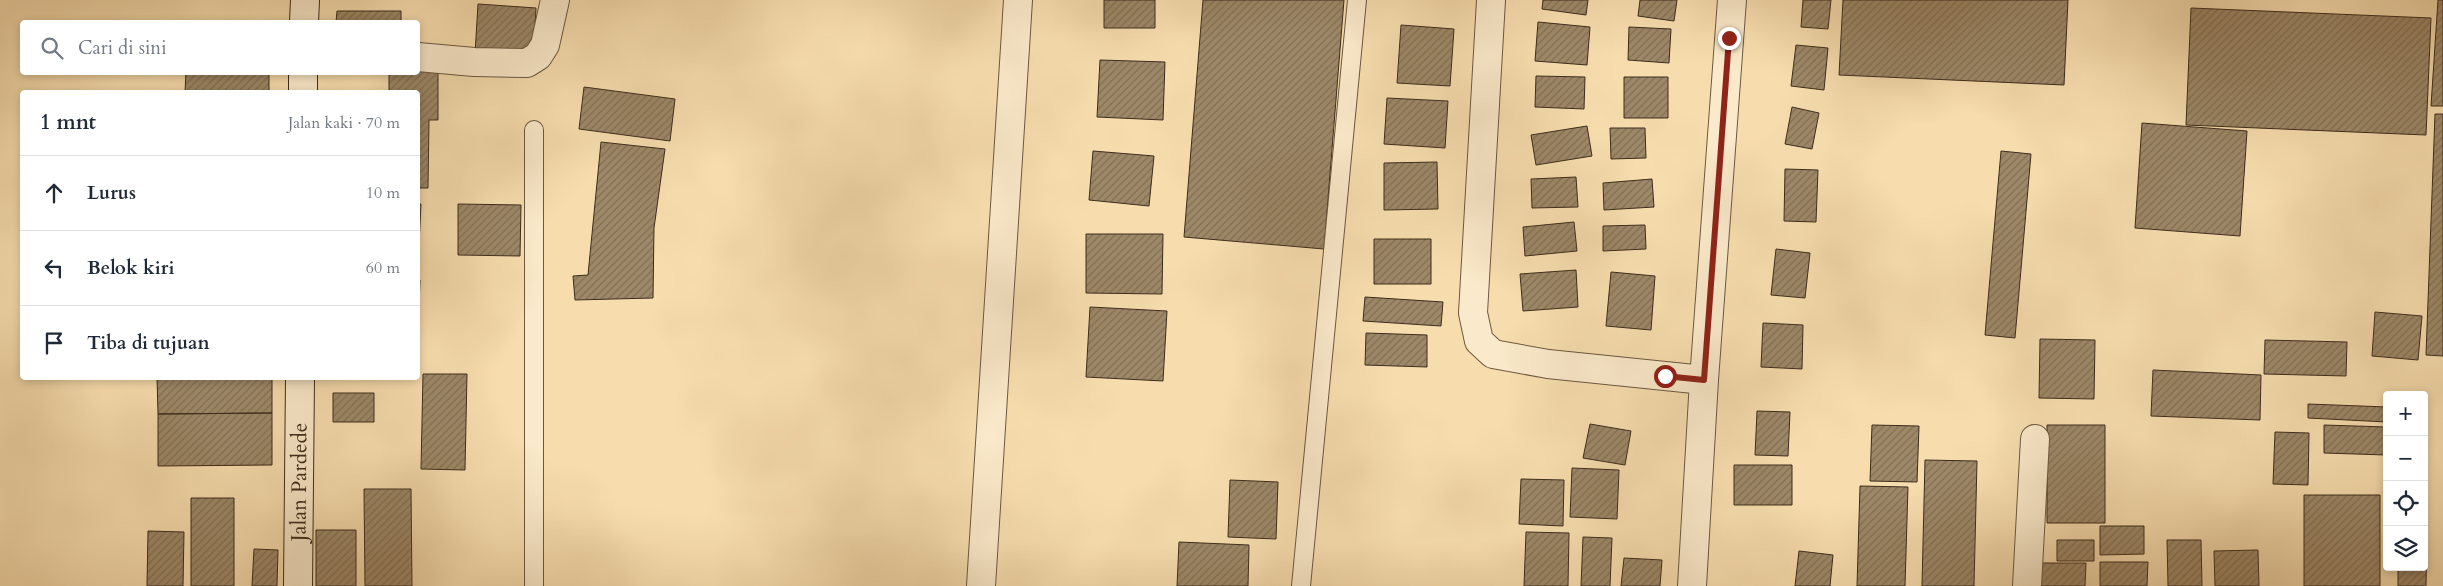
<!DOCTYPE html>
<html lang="id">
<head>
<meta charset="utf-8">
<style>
	body { margin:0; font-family:Cardo,serif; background:#f2f2f3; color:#1f2937 }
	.controls { position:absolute; right:15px; bottom:15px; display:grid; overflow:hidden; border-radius:5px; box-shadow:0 2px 8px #0003 }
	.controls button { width:45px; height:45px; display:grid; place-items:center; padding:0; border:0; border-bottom:1px solid #e0e1e3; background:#fff; color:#1f2937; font:25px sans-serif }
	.stop { position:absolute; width:15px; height:15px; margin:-11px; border:4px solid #8f2418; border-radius:50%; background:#fff }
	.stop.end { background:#8f2418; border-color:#fff; box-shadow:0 1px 5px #0008 }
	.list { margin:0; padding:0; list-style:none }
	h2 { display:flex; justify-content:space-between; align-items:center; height:65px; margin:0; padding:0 20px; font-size:21px }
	h2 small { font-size:16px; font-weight:400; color:#747a83 }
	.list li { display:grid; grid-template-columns:32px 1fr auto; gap:15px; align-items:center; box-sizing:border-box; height:75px; padding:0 20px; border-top:1px solid #e0e1e3 }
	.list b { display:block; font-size:19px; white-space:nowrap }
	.list em { font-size:16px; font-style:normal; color:#747a83 }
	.icon { flex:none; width:28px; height:28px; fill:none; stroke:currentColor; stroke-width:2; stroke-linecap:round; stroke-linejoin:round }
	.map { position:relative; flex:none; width:2443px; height:586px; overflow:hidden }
	.search { position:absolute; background:#fff; box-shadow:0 2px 8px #0003; left:20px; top:20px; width:400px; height:55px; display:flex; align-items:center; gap:12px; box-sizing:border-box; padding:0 18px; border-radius:5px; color:#747a83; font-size:19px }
	.panel { position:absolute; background:#fff; box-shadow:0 2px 8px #0003; left:20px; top:90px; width:400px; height:290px; border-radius:5px }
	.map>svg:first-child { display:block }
	.building { fill:url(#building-hatch); stroke:#3c2c1c }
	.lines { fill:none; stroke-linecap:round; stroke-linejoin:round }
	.lane-casing { stroke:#6b5840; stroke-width:20 }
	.street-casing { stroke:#6b5840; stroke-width:30 }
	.secondary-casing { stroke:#3c2c1c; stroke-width:30 }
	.lane { stroke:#fae9ca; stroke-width:18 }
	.street { stroke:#fae9ca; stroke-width:28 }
	.secondary { stroke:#fae9ca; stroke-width:28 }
	.route { stroke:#8f2418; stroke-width:6 }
	.labels { text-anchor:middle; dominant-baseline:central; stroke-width:4; stroke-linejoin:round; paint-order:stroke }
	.street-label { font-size:21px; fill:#3c2c1c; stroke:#fae9ca }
</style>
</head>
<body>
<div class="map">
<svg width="2443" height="586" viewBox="0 0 2443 586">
	<defs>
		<pattern id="building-hatch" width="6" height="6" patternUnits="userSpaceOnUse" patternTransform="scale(1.25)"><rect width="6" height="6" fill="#9d8868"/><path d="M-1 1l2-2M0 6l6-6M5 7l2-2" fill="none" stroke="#816f55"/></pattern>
	</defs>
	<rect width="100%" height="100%" fill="#f7ddae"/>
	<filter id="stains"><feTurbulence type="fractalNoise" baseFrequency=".004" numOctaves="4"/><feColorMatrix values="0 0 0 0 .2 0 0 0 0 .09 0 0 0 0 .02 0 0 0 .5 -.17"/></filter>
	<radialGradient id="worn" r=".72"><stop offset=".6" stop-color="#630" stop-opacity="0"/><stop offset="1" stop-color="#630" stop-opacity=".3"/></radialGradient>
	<!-- building -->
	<path class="building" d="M 1104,0 L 1155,0 L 1155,28 L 1104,28 Z
		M 1203,0 L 1344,0 L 1324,249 L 1184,237 Z
		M 1543,0 L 1588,0 L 1586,15 L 1542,9 Z
		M 1640,0 L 1677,0 L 1674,21 L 1638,16 Z
		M 1803,0 L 1831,0 L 1828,29 L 1801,27 Z
		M 1843,0 L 2068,0 L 2064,85 L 1839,75 Z
		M 2438,0 L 2443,0 L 2443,106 L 2431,106 Z
		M 478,4 L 536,8 L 534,45 L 521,57 L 475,54 Z
		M 2191,8 L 2431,18 L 2426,135 L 2186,125 Z
		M 337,11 L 401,11 L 401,22 L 336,22 Z
		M 1538,22 L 1590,27 L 1587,65 L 1535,61 Z
		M 1401,25 L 1454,29 L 1450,86 L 1397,83 Z
		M 1629,27 L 1671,29 L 1669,63 L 1628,60 Z
		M 1796,45 L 1828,48 L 1824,90 L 1791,86 Z
		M 1100,60 L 1165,62 L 1163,120 L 1097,117 Z
		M 418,64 L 438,64 L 438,120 L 429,120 L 428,188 L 418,188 L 418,92 L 389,92 L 389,72 L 418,72 Z
		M 186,72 L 269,72 L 269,92 L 185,92 Z
		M 1536,76 L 1585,77 L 1584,109 L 1535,107 Z
		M 1624,77 L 1668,77 L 1668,118 L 1624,118 Z
		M 584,87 L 675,99 L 670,141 L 579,129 Z
		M 1387,98 L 1448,101 L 1445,148 L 1384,144 Z
		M 1792,107 L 1819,113 L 1812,149 L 1785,144 Z
		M 2435,114 L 2443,114 L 2443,356 L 2426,355 Z
		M 2142,123 L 2247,131 L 2240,236 L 2135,228 Z
		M 1587,126 L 1592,156 L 1536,165 L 1531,135 Z
		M 1610,128 L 1645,128 L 1646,158 L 1611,159 Z
		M 601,142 L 665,149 L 654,228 L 653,298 L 575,300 L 573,276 L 588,275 Z
		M 1093,151 L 1154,156 L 1149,206 L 1089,200 Z
		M 2001,151 L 2031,154 L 2015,338 L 1985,335 Z
		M 1437,162 L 1438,209 L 1384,210 L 1384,163 Z
		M 1785,169 L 1818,170 L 1816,222 L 1784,221 Z
		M 1576,177 L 1578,207 L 1532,208 L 1531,179 Z
		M 1652,179 L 1654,207 L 1604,210 L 1603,183 Z
		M 418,204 L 421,204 L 418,265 Z
		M 458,204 L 521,205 L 520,256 L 458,255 Z
		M 1574,222 L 1577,251 L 1525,256 L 1523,227 Z
		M 1645,225 L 1646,249 L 1603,251 L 1603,226 Z
		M 1086,234 L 1163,234 L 1162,294 L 1086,293 Z
		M 1374,239 L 1431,239 L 1431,284 L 1374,284 Z
		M 1776,249 L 1810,253 L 1805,298 L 1771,295 Z
		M 1576,270 L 1578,307 L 1523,311 L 1520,274 Z
		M 1611,272 L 1655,276 L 1651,330 L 1606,326 Z
		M 418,280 L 420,280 L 418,331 Z
		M 1365,297 L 1443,302 L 1441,326 L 1363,321 Z
		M 1090,307 L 1167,311 L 1163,381 L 1086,377 Z
		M 2375,312 L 2422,316 L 2418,360 L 2372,356 Z
		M 1763,323 L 1803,325 L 1802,369 L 1761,367 Z
		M 1366,333 L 1427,335 L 1427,367 L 1365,365 Z
		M 2040,339 L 2095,340 L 2094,399 L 2039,398 Z
		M 2265,340 L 2347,342 L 2346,376 L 2264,374 Z
		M 2153,370 L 2261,375 L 2260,420 L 2151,416 Z
		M 423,374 L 467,374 L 465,470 L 421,469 Z
		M 157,378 L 272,378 L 272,413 L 158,414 Z
		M 333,393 L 374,393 L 374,422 L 333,422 Z
		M 2308,404 L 2387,407 L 2387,422 L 2308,418 Z
		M 1757,411 L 1790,412 L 1788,456 L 1755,455 Z
		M 272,413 L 272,465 L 158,466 L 158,414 Z
		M 1590,424 L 1631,431 L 1625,465 L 1583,458 Z
		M 1872,425 L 1919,426 L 1917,482 L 1870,481 Z
		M 2047,425 L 2105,425 L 2105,523 L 2047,523 Z
		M 2324,425 L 2387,427 L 2386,455 L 2324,453 Z
		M 2275,432 L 2309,433 L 2308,485 L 2273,484 Z
		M 1925,460 L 1977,461 L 1974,586 L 1922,586 Z
		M 1734,465 L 1792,465 L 1792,505 L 1734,505 Z
		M 1572,468 L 1619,470 L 1617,519 L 1570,517 Z
		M 1521,479 L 1564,480 L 1563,526 L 1519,524 Z
		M 1230,480 L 1278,482 L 1276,539 L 1228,537 Z
		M 1860,486 L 1908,487 L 1905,586 L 1857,586 Z
		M 364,489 L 411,489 L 412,586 L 365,586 Z
		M 2304,495 L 2380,495 L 2380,586 L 2304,586 Z
		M 191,498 L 234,498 L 234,586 L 191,586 Z
		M 2100,526 L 2144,526 L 2144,554 L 2100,555 Z
		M 316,530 L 356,530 L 356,586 L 316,586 Z
		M 148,531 L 184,532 L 183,586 L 147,586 Z
		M 2424,531 L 2427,531 L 2426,586 L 2398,586 L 2398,567 L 2424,567 Z
		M 1526,532 L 1569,533 L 1568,586 L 1524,586 Z
		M 1583,537 L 1612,538 L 1610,586 L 1581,586 Z
		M 2057,540 L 2094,540 L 2094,561 L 2057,561 Z
		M 2167,540 L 2201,540 L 2202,586 L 2168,586 Z
		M 1179,542 L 1249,545 L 1248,586 L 1177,586 Z
		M 254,549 L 278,550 L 277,586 L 252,586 Z
		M 2258,550 L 2259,586 L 2215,586 L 2214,551 Z
		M 1799,551 L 1833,555 L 1830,586 L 1795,586 Z
		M 1624,558 L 1662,560 L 1660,586 L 1621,586 Z
		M 2100,562 L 2148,562 L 2147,586 L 2100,586 Z
		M 2035,563 L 2086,563 L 2085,586 L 2035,586 Z"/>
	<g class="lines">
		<!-- lane casing -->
		<g class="lane-casing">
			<path id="lane" d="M 534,586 L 534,130
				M 1301,586 L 1357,0"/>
		</g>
		<!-- street casing -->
		<g class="street-casing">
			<path id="street" d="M 1491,0 L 1473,313 L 1479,341 L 1493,354 L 1548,364 L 1704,380
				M 418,57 L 474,62 L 527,63 L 538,56 L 545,45 L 555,0
				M 981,586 L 1018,0
				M 1692,586 L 1704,380 L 1732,0
				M 2027,586 L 2035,439"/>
		</g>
		<!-- secondary casing -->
		<g class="secondary-casing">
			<g id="secondary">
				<path d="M 304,22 L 305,0"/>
				<path d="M 303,92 L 303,72"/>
				<path id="s1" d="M 298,586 L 300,378"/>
			</g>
		</g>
		<!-- lane -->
		<use href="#lane" class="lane"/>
		<!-- street -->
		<use href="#street" class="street"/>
		<!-- secondary -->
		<use href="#secondary" class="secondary"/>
	</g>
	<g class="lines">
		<!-- route -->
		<path class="route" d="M 1665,376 L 1704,380 L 1729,38"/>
	</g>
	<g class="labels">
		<!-- street labels -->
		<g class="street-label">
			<text stroke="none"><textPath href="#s1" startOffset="104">Jalan Pardede</textPath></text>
		</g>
	</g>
	<rect width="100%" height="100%" filter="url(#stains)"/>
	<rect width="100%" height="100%" fill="url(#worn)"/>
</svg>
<div class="controls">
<button>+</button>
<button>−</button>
<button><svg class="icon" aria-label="locate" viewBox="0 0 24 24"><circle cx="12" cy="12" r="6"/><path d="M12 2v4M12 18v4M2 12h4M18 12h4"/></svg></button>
<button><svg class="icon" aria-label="layers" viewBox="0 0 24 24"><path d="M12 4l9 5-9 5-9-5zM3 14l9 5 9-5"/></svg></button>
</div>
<div class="stop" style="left:1665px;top:376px"></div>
<div class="stop end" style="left:1729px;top:38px"></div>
<div class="search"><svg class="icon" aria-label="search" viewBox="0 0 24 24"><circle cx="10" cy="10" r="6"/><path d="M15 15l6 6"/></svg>Cari di sini</div>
<section class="panel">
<h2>1 mnt<small>Jalan kaki · 70 m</small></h2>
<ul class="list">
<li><svg class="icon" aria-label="ahead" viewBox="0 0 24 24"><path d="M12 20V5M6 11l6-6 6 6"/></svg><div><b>Lurus</b></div><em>10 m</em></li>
<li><svg class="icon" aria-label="left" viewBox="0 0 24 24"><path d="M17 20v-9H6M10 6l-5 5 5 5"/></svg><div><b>Belok kiri</b></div><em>60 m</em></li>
<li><svg class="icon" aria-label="arrive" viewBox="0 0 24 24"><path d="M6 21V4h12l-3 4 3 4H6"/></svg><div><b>Tiba di tujuan</b></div></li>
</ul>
</section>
</div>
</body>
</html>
